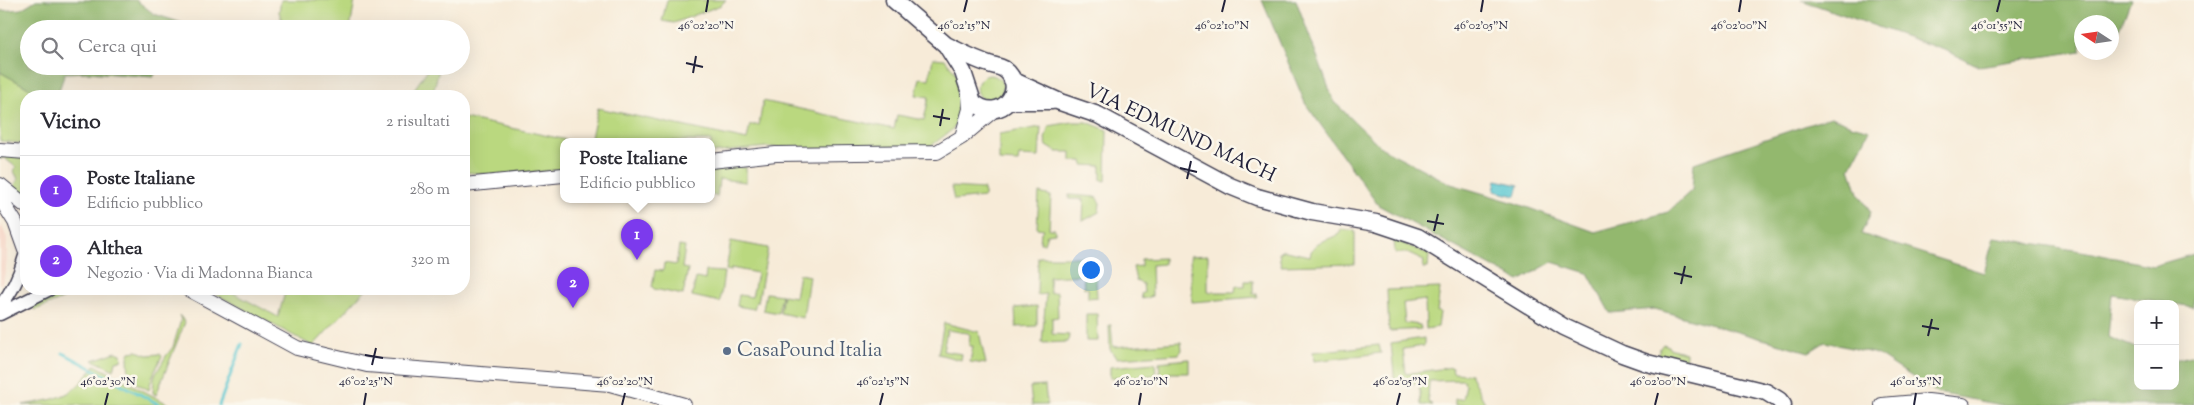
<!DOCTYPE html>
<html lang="it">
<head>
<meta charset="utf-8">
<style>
	body { margin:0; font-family:"Sorts Mill Goudy",serif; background:#f7f7f7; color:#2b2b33 }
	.controls { position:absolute; right:15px; bottom:15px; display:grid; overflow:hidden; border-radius:10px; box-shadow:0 5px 20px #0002 }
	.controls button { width:45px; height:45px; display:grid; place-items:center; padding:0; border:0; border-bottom:1px solid #e1e1e2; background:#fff; color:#2b2b33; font:25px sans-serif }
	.compass { position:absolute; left:2074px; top:15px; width:45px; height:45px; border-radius:50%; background:#fff; box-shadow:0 5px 20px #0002; rotate:282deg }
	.you { position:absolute; left:1090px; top:269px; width:18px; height:18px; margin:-12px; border:4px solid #fff; border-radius:50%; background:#1a73e8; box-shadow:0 0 0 8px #1a73e833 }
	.badge { display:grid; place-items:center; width:32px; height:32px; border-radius:50%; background:#7c3aed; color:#fff; font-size:16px; font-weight:700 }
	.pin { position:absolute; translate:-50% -41px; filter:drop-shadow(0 1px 2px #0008) }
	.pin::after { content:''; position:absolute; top:26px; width:18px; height:15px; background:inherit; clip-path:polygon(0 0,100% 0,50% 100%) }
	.popup { position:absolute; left:560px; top:138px; width:155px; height:65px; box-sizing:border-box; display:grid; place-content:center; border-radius:10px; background:#fff; filter:drop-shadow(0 1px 4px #0005); font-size:16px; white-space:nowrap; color:#7c7c81 }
	.popup b { font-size:19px; color:#2b2b33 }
	.popup::after { content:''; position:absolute; left:50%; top:100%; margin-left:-10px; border:10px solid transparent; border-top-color:#fff }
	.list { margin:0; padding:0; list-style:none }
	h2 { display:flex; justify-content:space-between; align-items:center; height:65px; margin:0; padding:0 20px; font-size:21px }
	h2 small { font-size:16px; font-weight:400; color:#7c7c81 }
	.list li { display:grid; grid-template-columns:32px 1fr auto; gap:15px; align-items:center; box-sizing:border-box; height:70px; padding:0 20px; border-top:1px solid #e1e1e2 }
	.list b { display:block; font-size:19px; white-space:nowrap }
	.list p { margin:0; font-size:16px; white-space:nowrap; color:#7c7c81 }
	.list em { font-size:16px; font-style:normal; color:#7c7c81 }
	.icon { flex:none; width:28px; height:28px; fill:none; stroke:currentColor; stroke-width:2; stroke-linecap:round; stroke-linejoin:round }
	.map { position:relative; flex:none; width:2194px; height:405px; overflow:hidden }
	.search { position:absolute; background:#fff; box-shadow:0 5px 20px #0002; left:20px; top:20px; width:450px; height:55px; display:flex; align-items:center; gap:12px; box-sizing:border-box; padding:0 18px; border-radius:28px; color:#7c7c81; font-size:19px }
	.panel { position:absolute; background:#fff; box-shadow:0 5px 20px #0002; left:20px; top:90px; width:450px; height:205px; border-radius:20px }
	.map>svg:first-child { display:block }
	.built { fill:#f5d2c2 }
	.green { fill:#bad87f; stroke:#6e7d5d }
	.forest { fill:#93b86e; stroke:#5a6d54 }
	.water { fill:#5bc8d1; stroke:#3e7586 }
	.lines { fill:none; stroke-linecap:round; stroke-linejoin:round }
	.stream { stroke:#5bc8d1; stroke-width:3 }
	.tertiary-casing { stroke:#424053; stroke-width:15 }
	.secondary-casing { stroke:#424053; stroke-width:16 }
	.primary-casing { stroke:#424053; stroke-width:19 }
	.tertiary { stroke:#fff; stroke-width:12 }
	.secondary { stroke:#fff; stroke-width:14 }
	.primary { stroke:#fff; stroke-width:16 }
	.ticks { fill:none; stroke:#22223b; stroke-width:2 }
	.service-dot { fill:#5c6f8a; stroke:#fbf7ec; stroke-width:2 }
	.labels { text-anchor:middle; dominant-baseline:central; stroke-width:5; stroke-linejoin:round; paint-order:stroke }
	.street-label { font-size:20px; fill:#22223b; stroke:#fbf7ec }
	.service-label { font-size:20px; fill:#4e5e75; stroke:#fbf7ec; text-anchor:start }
	.ticks-label { font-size:12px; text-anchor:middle; fill:#22223b; stroke:#fbf7ec; stroke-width:5; stroke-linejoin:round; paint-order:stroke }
</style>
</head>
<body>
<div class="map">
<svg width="2194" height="405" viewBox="0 0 2194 405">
	<rect width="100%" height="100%" fill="#fbf7ec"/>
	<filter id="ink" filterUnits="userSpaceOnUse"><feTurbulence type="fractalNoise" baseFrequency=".02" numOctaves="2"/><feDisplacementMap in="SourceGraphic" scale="10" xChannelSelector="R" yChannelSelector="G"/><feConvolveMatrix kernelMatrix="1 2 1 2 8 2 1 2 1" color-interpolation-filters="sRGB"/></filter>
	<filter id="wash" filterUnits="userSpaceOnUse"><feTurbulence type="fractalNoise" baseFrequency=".0096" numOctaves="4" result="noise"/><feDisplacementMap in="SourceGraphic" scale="20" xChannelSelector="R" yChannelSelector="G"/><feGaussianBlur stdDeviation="1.12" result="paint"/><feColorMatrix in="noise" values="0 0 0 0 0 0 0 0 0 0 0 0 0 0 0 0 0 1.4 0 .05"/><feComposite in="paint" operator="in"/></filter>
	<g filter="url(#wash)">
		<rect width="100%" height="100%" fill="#f7ebd8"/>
		<!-- built -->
		<path class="built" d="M 0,222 L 7,238 L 7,259 L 4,279 L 0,285 Z"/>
		<!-- green -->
		<path class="green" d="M 281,0 L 355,0 L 350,29 L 285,29 L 279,12 Z
			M 667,0 L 726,0 L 721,5 L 674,23 L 662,21 Z
			M 933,58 L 945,59 L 955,72 L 958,79 L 962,108 L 959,120 L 953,129 L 931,146 L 833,150 L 767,147 L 711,153 L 711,141 L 590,141 L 598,108 L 747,140 L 750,125 L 759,125 L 763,101 L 894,129 L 897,115 L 924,120 L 929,97 L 916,95 L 920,78 L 929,79 Z
			M 430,66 L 440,66 L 432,96 L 408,96 L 408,92 L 413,91 Z
			M 0,72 L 43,96 L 26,96 L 26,144 L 0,141 Z
			M977 88a13 13 0 1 1 26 0a13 13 0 1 1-26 0Z
			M 464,118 L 572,141 L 563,141 L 563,170 L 494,175 L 464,172 Z
			M 1073,122 L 1087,122 L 1107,130 L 1106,181 L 1101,180 L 1101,166 L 1083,165 L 1082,161 L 1071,161 L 1071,152 L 1057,152 L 1047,146 L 1045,139 L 1049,126 Z
			M 1041,127 L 1039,157 L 1019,156 L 1018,162 L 999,161 L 999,134 Z
			M 0,154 L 26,155 L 26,203 L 12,190 L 18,179 L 14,171 L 16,167 L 3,157 L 1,160 Z
			M 740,165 L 741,168 L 746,167 L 746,182 L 719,179 L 717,196 L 711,195 L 711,168 Z
			M 951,187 L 984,189 L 984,197 L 954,200 Z
			M 1039,193 L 1051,196 L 1049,229 L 1055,229 L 1055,233 L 1047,234 L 1044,243 L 1040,243 L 1041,232 L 1044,229 L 1037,228 Z
			M 1069,195 L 1096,197 L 1100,203 L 1099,212 L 1083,221 L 1084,199 L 1069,199 Z
			M 1341,229 L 1355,231 L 1355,264 L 1281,266 L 1279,253 L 1282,253 L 1281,250 L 1310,256 C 1313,239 1328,242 1340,233 Z
			M 1394,240 L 1429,254 L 1428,268 L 1423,268 L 1424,261 L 1407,253 L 1395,253 Z
			M 731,241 L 768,248 L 758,302 L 756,302 L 754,309 L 737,306 L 739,295 L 752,297 L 757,273 L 731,268 L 731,271 L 726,270 Z
			M 679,246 L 685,247 L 682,268 L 688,269 L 683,295 L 654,289 L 652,287 L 655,270 L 663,271 L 664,263 L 676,265 Z
			M 1208,255 L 1208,292 L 1235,292 L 1236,286 L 1245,286 L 1245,281 L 1253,281 L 1253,294 L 1257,294 L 1257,297 L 1192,302 L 1190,256 Z
			M 1038,257 L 1088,257 L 1088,267 L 1095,265 L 1097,297 L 1088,298 L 1088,288 L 1084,288 L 1083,275 L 1049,277 L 1050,293 L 1057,292 L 1058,317 L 1052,318 L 1052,334 L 1069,335 L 1068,342 L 1042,343 L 1046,294 L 1037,295 Z
			M 1164,258 L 1164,264 L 1151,265 L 1152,296 L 1142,299 L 1141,294 L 1144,292 L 1143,284 L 1136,281 L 1133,267 L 1141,266 L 1141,259 Z
			M 706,271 L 724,272 L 720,302 L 692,296 L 696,278 L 705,280 Z
			M 799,274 L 809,276 L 803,318 L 780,313 L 783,295 L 795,297 Z
			M 1440,288 L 1437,312 L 1440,312 L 1438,327 L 1426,329 L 1425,300 L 1403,303 L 1405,323 L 1420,325 L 1421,329 L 1389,331 L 1387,290 Z
			M 72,289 L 87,289 L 35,310 L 30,304 L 49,293 Z
			M 206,289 L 226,289 L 278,317 L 286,289 L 366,289 L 313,346 Z
			M 766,293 L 782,295 L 778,313 L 763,310 Z
			M 1037,306 L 1037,326 L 1016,327 L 1015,308 Z
			M 1086,314 L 1097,314 L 1098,341 L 1086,341 Z
			M 179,315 L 185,322 L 156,395 L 153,393 L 154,377 L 166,356 L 173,347 L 181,320 Z
			M 944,323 L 979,332 L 986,364 L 970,362 L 973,346 L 969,346 L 970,335 L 968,333 L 947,330 L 943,351 L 962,354 L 961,360 L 938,354 Z
			M 1109,325 L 1111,325 L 1113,347 L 1181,342 L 1182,350 L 1179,354 L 1116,358 L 1110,349 Z
			M 1424,338 L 1424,346 L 1403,349 L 1406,374 L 1452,367 L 1453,373 L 1470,374 L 1486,405 L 1455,405 L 1455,399 L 1463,399 L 1466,384 L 1464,383 L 1464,380 L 1429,381 L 1428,402 L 1433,405 L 1421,405 L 1419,383 L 1395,385 L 1391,343 Z
			M 1663,344 L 1669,346 L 1669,348 L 1686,353 L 1685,367 L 1657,359 L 1660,348 Z
			M 1379,345 L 1381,353 L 1314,361 L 1313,352 Z
			M 137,351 L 148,355 L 160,354 L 162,356 L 152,377 L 149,390 L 129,379 L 128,357 L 130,352 Z
			M 116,352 L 121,354 L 122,360 L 116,361 L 114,370 L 93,360 Z
			M 1189,359 L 1189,373 L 1169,373 L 1169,377 L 1160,377 L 1159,362 Z
			M 1155,363 L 1156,375 L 1110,378 L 1110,367 Z
			M 95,365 L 170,405 L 23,405 C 61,398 72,398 95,365 Z
			M 1045,386 L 1047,405 L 1032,405 L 1030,387 Z"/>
		<!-- forest -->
		<path class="forest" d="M 36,0 L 136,0 L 154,14 L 194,27 L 194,29 L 29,29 L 29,66 L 161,66 L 153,77 L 89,72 L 65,73 L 57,96 L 43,96 L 0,72 L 0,11 L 21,9 Z
			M 1262,0 L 1296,0 L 1334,102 L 1382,148 L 1451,184 L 1512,202 L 1595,232 L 1668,212 L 1692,190 L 1694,163 L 1831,117 L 1851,125 L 1870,130 L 1850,168 L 1858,193 L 1871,212 L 1861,234 L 1984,273 L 1994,237 L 2087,252 L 2153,266 L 2194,254 L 2194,307 L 2112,294 L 2108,337 L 2138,349 L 2138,386 L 2175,386 L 2175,360 L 2194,355 L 2194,405 L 2002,405 L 1937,393 L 1877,354 L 1825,342 L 1809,352 L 1655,309 L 1610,313 L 1588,273 L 1552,262 L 1519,281 L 1378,205 L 1305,103 Z
			M 1801,0 L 2131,0 L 2113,47 L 2112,47 L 2112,22 L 2082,22 L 2081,51 L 1979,66 L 1947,51 Z"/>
		<!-- water -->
		<path class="water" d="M 1496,180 L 1519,185 L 1516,196 L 1494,191 Z"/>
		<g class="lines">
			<!-- stream -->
			<path class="stream" d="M 63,353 L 160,405
				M 219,405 L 242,344"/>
		</g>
	</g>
	<g filter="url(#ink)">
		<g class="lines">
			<!-- tertiary casing -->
			<g class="tertiary-casing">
				<path id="tertiary" d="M 0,306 C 13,291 20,275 25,256
					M 0,314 L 50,289"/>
			</g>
			<!-- secondary casing -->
			<g class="secondary-casing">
				<path id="secondary" d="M 962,137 L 970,109 L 969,95
					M 0,150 L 26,152
					M 711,161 L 776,154 L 937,152 L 962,137 L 994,110
					M 0,185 L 26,206
					M 464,185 L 563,175
					M 0,198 L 15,222 L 25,250
					M 188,289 L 297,348 L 367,365 L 610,384 L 684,405
					M 1882,405 L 1928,401 L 1963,405"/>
			</g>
			<!-- primary casing -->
			<g class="primary-casing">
				<path id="primary" d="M 894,0 L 946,45 L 963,72 L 973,102 C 1001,126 1029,87 1004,69 C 999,66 994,66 989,64 C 974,59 960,52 946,45
					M 1012,80 L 1060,102 L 1098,115 L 1230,186 L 1257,197 L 1312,212 L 1376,223 L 1418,237 L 1564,327 L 1622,354 L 1647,363 L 1766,392 L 1779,400 L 1783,405
					M 1009,101 L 1052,101"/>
			</g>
			<!-- tertiary -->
			<use href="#tertiary" class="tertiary"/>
			<!-- secondary -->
			<use href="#secondary" class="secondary"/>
			<!-- primary -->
			<use href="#primary" class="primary"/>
		</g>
	</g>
	<!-- ticks -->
	<path class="ticks" d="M 706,12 L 708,0M 964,12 L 967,0M 1222,12 L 1225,0M 1481,12 L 1483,0M 1739,12 L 1741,0M 1997,12 L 2000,0M 686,63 L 703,67M 693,73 L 696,56M 933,116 L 950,119M 940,126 L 943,109M 1180,168 L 1197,172M 1187,179 L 1191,161M 1427,221 L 1444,224M 1434,231 L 1438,214M 1674,273 L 1692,277M 1681,284 L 1685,266M 1922,326 L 1939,329M 1928,336 L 1932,319M 365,355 L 383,358M 372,365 L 376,348M 105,405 L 108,393M 364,405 L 366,393M 622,405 L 625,393M 880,405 L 883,393M 1139,405 L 1141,393M 1397,405 L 1400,393M 1655,405 L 1658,393M 1914,405 L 1916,393"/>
	<!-- markers -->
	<circle class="service-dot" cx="727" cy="351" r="5"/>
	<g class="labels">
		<!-- street labels -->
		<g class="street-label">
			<text transform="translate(1180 134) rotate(25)">VIA EDMUND MACH</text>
		</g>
		<!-- service labels -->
		<g class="service-label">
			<text x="737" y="351">CasaPound Italia</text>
		</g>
	</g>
	<g class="ticks-label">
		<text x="706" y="29">46°02'20"N</text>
		<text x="964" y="29">46°02'15"N</text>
		<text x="1222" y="29">46°02'10"N</text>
		<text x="1481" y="29">46°02'05"N</text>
		<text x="1739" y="29">46°02'00"N</text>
		<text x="1997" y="29">46°01'55"N</text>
		<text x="108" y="385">46°02'30"N</text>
		<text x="366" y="385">46°02'25"N</text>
		<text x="625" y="385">46°02'20"N</text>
		<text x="883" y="385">46°02'15"N</text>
		<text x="1141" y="385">46°02'10"N</text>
		<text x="1400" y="385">46°02'05"N</text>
		<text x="1658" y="385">46°02'00"N</text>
		<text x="1916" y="385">46°01'55"N</text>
	</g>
</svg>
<div class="controls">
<button>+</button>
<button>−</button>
</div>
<svg class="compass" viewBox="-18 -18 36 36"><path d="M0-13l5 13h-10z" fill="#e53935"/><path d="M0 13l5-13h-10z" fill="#7c7c81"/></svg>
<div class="you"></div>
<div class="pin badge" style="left:637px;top:260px">1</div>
<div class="popup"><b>Poste Italiane</b>Edificio pubblico</div>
<div class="pin badge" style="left:573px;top:308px">2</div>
<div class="search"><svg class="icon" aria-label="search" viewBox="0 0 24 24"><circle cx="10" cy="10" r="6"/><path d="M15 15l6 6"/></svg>Cerca qui</div>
<section class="panel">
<h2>Vicino<small>2 risultati</small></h2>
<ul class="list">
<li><span class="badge">1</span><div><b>Poste Italiane</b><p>Edificio pubblico</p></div><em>280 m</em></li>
<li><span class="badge">2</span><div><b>Althea</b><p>Negozio · Via di Madonna Bianca</p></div><em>320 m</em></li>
</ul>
</section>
</div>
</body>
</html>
